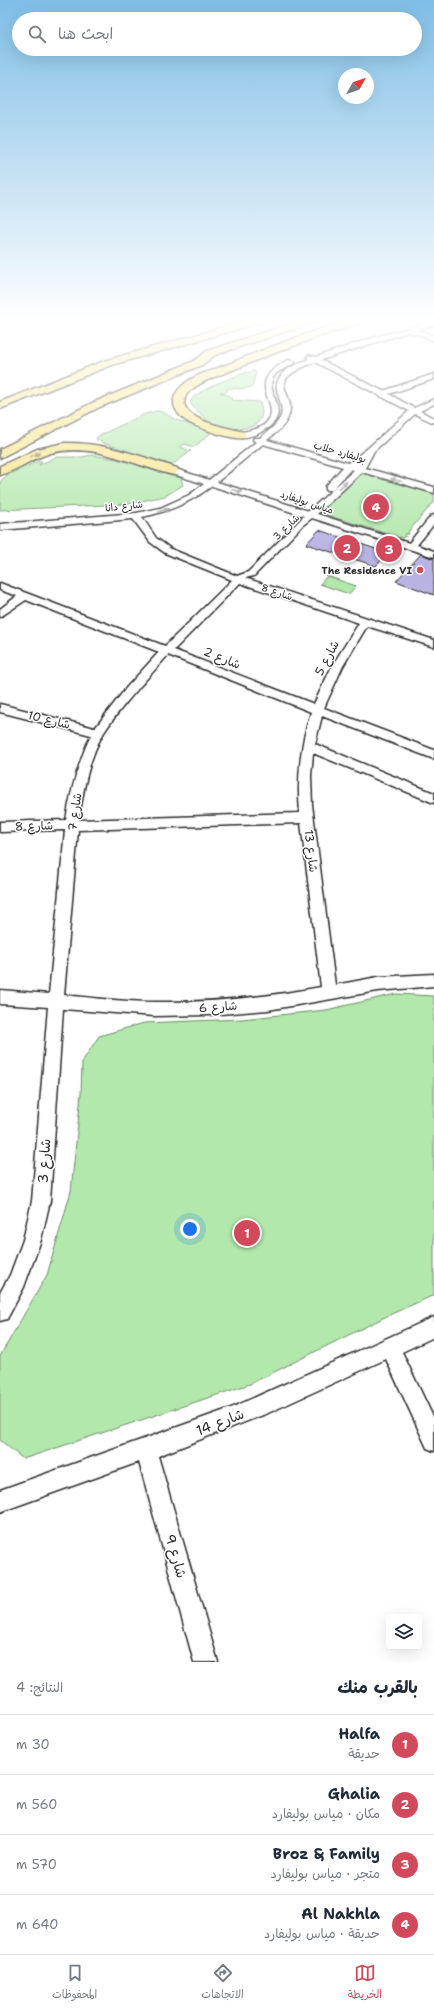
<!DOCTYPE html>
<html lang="ar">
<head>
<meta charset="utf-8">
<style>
	body { margin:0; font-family:"Shantell Sans","Playpen Sans Arabic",sans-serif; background:#f2f2f3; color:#1f2937; direction:rtl }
	.controls { position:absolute; right:12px; bottom:12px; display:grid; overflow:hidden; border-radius:6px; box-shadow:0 4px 16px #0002 }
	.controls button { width:36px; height:36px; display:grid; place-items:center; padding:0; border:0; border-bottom:1px solid #e0e1e3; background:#fff; color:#1f2937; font:20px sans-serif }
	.compass { position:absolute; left:338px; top:68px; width:36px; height:36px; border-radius:50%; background:#fff; box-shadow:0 4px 16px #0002; rotate:50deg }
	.you { position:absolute; left:190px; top:1229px; width:14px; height:14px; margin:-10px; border:3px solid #fff; border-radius:50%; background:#1a73e8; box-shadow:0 0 0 6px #1a73e833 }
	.badge { display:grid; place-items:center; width:26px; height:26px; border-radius:50%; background:#d1495b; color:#fff; font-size:13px; font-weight:700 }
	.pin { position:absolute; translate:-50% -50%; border:2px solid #fff; box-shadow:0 1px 4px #0006 }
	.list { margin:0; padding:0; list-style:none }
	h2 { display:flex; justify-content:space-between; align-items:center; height:52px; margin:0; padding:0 16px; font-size:17px }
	h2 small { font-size:13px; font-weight:400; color:#747a83 }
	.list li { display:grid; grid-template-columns:26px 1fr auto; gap:12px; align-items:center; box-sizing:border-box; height:60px; padding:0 16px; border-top:1px solid #e0e1e3 }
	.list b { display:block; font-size:15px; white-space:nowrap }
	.list p { margin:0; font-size:13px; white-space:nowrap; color:#747a83 }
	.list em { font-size:13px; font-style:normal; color:#747a83 }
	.icon { flex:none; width:22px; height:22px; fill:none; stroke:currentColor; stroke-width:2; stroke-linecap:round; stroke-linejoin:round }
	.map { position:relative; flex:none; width:434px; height:1662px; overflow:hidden; direction:ltr }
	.search { position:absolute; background:#fff; box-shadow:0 4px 16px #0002; left:12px; right:12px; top:12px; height:44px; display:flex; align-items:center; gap:10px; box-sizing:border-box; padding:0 14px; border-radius:22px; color:#747a83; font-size:15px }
	.sheet { height:292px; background:#fff }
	nav { display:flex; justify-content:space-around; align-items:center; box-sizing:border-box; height:56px; border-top:1px solid #e0e1e3; background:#fff; font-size:11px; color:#747a83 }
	nav a { display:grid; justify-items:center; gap:2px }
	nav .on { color:#d1495b }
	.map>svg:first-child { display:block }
	.green { fill:#b2e8ab; stroke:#6e8a6b }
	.building { fill:#b9b3e4; stroke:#2b2b2b }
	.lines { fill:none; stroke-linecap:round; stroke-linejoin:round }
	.minor-casing { stroke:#2b2b2b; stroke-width:3 }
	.highway-casing { stroke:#2b2b2b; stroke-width:3 }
	.minor { fill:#fff; fill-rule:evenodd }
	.highway { fill:#f5e382; fill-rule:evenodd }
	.oneway { fill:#908756 }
	.oneway2 { fill:#a0a0a0 }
	.poi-dot { fill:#d1495b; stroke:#fff; stroke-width:1.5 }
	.labels { text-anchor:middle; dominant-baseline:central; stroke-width:3; stroke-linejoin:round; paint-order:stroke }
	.far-street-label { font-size:10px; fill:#2b2b2b; stroke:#fff }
	.far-poi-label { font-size:10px; font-weight:bold; fill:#2b2b2b; stroke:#fff; text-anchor:end }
	.street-label { font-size:12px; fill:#2b2b2b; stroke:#fff }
	.near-street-label { font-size:14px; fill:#2b2b2b; stroke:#fff }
</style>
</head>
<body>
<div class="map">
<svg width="434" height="1662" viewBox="0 0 434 1662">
	<rect width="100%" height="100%" fill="#fff"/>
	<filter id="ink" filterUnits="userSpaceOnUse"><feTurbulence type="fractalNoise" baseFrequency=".025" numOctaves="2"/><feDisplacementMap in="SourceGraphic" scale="8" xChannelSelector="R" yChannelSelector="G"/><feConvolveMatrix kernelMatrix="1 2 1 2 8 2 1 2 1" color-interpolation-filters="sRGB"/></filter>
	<g filter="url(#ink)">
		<!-- green -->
		<path class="green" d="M 254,371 L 256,372 L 252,387 L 239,389 L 228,388 L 226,392 L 220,392 L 232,397 L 231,400 L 260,402 C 271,434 231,431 212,424 C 206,421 203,416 198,411 C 194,408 192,407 190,402 C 194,391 242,372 254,371 Z
			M 157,411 L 162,412 L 176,420 L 212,432 L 194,447 L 185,444 L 180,447 L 191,451 L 172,465 L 103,443 L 96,439 L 98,436 L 145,414 Z
			M 92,455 L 117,459 L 175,476 L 181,478 L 183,485 L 165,496 L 128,504 L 0,510 L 0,482 L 7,475 L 39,461 L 42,461 L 39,465 L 56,457 L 82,457 Z
			M 359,474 L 366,474 L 434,494 L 434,503 L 432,504 L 408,532 L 409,534 L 405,534 L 406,536 L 401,538 L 320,513 Z
			M 327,576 L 356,586 L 349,594 L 320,584 Z
			M 396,994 L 434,996 L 434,1295 L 387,1316 L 250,1384 L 23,1459 L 0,1440 L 0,1356 L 47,1275 L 71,1191 L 81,1094 L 82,1062 L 99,1036 L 144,1023 L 242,1019 L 326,1010 Z"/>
		<!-- building -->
		<path class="building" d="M 319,530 L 388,553 L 376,566 L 306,544 Z
			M 421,554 L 434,559 L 434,595 L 396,581 Z"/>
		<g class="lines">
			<!-- minor casing -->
			<g class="minor-casing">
				<path id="minor" d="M 434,321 L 434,325 L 416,330 L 425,332 L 434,336 L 434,341 L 421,335 L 408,332 L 321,360 L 383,391 L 434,374 L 434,379 L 389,394 L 414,408 L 434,399 L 434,404 L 420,411 L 434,418 L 434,423 L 415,414 L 374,451 L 365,468 L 434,487 L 434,493 L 362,472 L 317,514 L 409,543 L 431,516 L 434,515 L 434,524 L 417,545 L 434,551 L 434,557 L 312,518 L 303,525 L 254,576 L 245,578 L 434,640 L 434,647 L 367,626 L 343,666 L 324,708 L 434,750 L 434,759 L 322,716 L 315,744 L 434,793 L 434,803 L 313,753 L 311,776 L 312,805 L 335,985 L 378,977 L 434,974 L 434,986 L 378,991 L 268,1010 L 209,1015 L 154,1016 L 63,1009 L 50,1201 L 41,1240 L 24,1287 L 7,1319 L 0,1321 L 0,1293 L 10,1275 L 23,1240 L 32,1201 L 48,1007 L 0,1004 L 0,990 L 49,994 L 65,830 L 0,832 L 0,822 L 66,820 C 71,790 78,763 91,735 L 0,712 L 0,704 L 95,728 L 127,687 L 159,652 L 26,600 L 0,617 L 0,609 L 17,596 L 0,590 L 0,583 L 165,646 L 232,580 L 165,553 L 150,542 L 133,519 L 0,530 L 0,524 L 136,513 L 160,508 L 189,495 L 204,484 L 170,473 L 170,469 L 176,469 L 209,480 L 256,442 L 253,440 L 254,438 L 260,438 C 267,432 276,426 280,418 C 284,410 280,402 278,394 C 271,374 294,365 309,359 L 307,357 L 308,355 L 316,357 L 375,337 ZM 315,362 L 409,411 L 368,448 L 348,463 L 267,440 C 275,434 284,427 288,418 C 299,390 259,384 315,362 ZM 263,444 L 343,467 L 326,486 L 326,490 L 332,490 L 351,469 L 354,470 L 309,511 L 217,482 ZM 212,486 L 304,516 L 248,572 L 237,576 L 171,549 L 156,538 L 142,517 C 168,512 190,503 212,486 ZM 240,583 L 359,623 L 332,666 L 314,704 L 174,650 ZM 168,655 L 311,712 C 300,745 297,778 300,813 L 79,820 C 83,791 88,760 103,734 C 121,706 146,680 168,655 ZM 301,823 L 321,987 C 266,997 211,1003 155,1002 C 125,1002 94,998 64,995 L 78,830 Z
					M 288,360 L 295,362 C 289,368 279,369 274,376 C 262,394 297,413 261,432 C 255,436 244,438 237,437 L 237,433 C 246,431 260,430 266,423 C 285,402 240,385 288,360 Z
					M 434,1317 L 434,1337 L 402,1352 L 434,1419 L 434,1451 L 427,1448 L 386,1359 L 268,1413 L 158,1456 L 218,1662 L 194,1662 L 139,1462 L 0,1512 L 0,1490 L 231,1408 Z"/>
			</g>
			<!-- highway casing -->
			<g class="highway-casing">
				<path id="highway" d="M 252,319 L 268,319 L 266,321 L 112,365 L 0,409 L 0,402 L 104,361 Z
					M 305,319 L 320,319 L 318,321 L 215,355 L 202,365 L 100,407 L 0,458 L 0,449 L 92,403 L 194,361 L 207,351 Z
					M 352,319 L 368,319 L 366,321 C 322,335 278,351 235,369 C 220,375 203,380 191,390 C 186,393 183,400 185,406 C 190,422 230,428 244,432 L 246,435 L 244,438 C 233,440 205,430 194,425 C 177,418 165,401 182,386 C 193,375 211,371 226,365 C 267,348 309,332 352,319 Z
					M 64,443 C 104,442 140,456 177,468 L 179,471 L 173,475 C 132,465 94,442 51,453 C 33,458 18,470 0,475 L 0,466 L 37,449 Z"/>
			</g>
			<!-- minor -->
			<use href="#minor" class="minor"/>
			<!-- highway -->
			<use href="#highway" class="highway"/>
		</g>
		<!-- one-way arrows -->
		<defs><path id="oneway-solid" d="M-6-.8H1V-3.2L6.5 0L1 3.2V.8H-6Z"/></defs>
		<use class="oneway" href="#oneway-solid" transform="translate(35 455) rotate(-23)"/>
		<g class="oneway2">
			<use href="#oneway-solid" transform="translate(396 480) rotate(-164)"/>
			<use href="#oneway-solid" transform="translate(343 485) rotate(-43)"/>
			<use href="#oneway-solid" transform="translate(237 491) rotate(18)"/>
			<use href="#oneway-solid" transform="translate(164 510) rotate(-17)"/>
		</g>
	</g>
	<!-- sky -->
	<linearGradient id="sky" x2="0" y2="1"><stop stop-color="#7fbee6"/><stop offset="0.58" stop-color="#fff"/><stop offset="1" stop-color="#fff" stop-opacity="0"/></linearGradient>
	<rect width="434" height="552" fill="url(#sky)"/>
	<!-- markers -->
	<circle class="poi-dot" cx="420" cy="570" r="4"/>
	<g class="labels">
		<!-- far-street labels -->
		<g class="far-street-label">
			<text transform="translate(340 452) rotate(16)">بوليفارد حلاب</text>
			<text transform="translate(307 502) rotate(18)">مياس بوليفارد</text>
			<text transform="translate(124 506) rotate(-6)">شارع دانا</text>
			<text transform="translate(286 527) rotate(-44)">شارع 3</text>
			<text transform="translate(277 592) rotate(18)">شارع 8</text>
		</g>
		<!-- far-poi labels -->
		<g class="far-poi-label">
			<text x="412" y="570">The Residence VI</text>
		</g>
		<!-- street labels -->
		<g class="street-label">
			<text transform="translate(222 658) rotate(22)">شارع 2</text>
			<text transform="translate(327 658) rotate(-62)">شارع 5</text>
			<text transform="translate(49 720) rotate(14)">شارع 10</text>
			<text transform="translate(75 812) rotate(-82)">شارع 7</text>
			<text transform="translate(34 826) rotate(-2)">شارع 8</text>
			<text transform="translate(311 851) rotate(83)">شارع 13</text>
			<text transform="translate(218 1007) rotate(-4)">شارع 6</text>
		</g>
		<!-- near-street labels -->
		<g class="near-street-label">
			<text transform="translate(44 1161) rotate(-86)">شارع 3</text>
			<text transform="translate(220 1422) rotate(-21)">شارع 14</text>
			<text transform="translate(176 1556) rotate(74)">شارع 9</text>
		</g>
	</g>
</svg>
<div class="controls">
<button><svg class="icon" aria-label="layers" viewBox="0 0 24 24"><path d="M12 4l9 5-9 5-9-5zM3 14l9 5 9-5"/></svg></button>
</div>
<svg class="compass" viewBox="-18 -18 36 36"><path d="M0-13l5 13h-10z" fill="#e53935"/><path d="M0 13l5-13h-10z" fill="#747a83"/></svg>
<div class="you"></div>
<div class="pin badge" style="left:247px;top:1233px">1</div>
<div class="pin badge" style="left:347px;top:548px">2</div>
<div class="pin badge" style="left:389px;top:549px">3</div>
<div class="pin badge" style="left:376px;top:507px">4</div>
<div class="search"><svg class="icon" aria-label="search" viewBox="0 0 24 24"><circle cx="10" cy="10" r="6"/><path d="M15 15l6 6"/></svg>ابحث هنا</div>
</div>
<section class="sheet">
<h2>بالقرب منك<small>النتائج: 4</small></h2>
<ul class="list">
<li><span class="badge">1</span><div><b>Halfa</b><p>حديقة</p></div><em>30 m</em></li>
<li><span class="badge">2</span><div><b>Ghalia</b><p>مكان · مياس بوليفارد</p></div><em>560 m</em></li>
<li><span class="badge">3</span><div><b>Broz &amp; Family</b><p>متجر · مياس بوليفارد</p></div><em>570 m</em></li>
<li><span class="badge">4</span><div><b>Al Nakhla</b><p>حديقة · مياس بوليفارد</p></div><em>640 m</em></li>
</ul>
</section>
<nav>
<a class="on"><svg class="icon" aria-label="map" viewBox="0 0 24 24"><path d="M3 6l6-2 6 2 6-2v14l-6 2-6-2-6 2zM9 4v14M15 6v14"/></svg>الخريطة</a>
<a><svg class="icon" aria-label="directions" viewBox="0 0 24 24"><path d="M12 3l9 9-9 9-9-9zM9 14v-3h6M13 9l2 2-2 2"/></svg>الاتجاهات</a>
<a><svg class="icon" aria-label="saved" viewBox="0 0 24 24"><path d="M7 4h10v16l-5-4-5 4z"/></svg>المحفوظات</a>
</nav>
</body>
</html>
